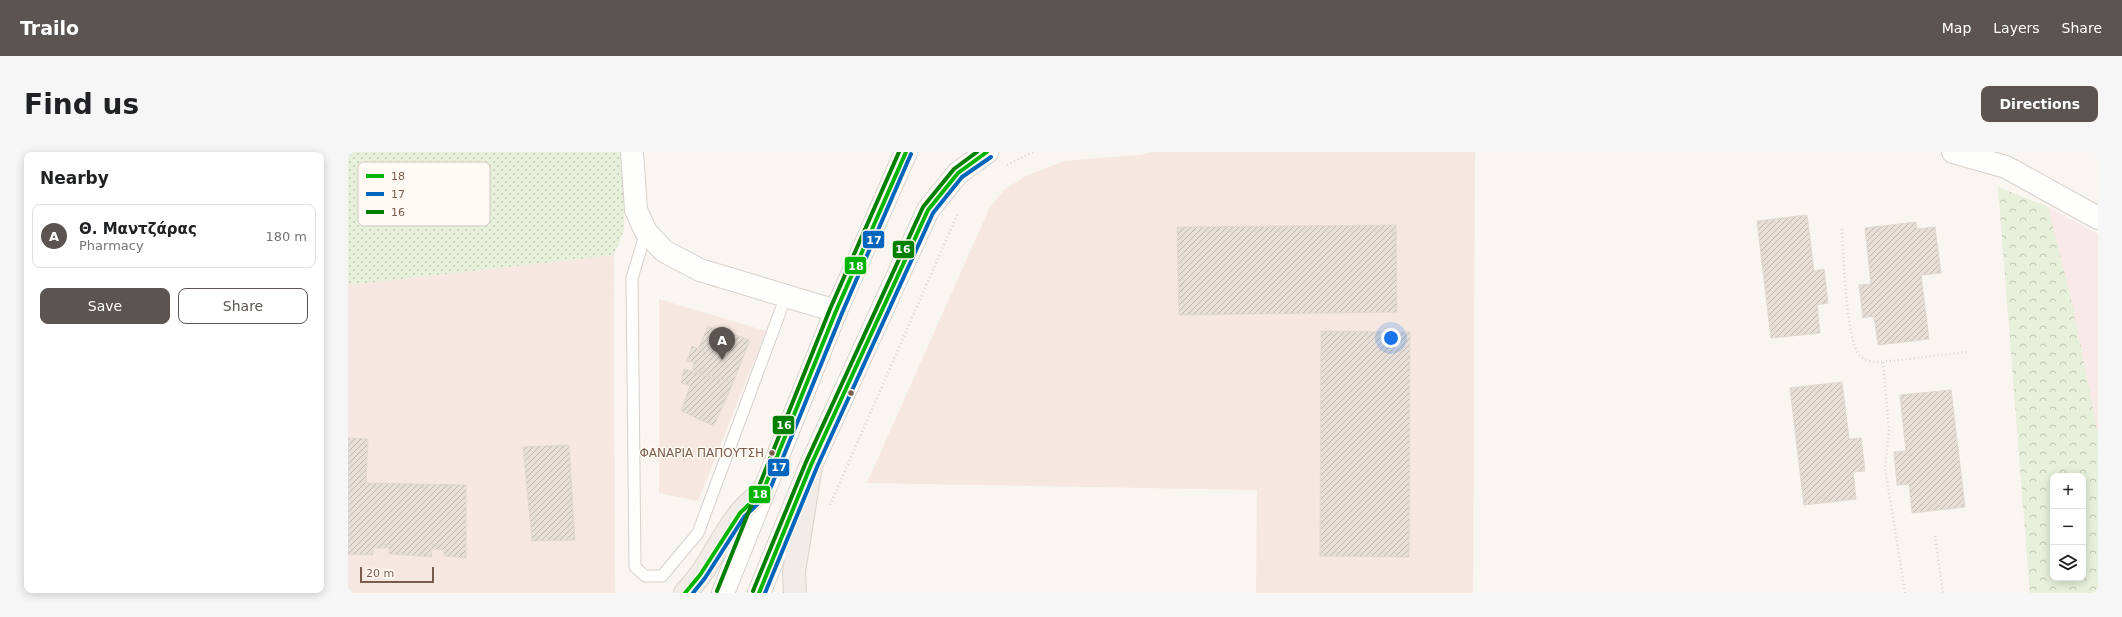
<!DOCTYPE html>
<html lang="en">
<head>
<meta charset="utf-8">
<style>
	body { margin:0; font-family:"DejaVu Sans",sans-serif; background:#f6f6f6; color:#202124 }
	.controls { position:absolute; right:12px; bottom:12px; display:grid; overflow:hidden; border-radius:8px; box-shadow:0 2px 10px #0003 }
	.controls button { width:36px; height:36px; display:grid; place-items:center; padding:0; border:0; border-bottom:1px solid #e0e0e0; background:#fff; color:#202124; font:20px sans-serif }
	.scale { position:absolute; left:12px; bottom:10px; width:74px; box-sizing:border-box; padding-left:4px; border:2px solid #7a5c4d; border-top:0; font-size:11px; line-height:14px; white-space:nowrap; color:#7a5c4d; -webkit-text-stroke:3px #fffaf3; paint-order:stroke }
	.you { position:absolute; left:1043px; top:186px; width:14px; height:14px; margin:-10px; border:3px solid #fff; border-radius:50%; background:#1a73e8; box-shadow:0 0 0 6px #1a73e833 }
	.badge { display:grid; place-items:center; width:26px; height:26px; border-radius:50%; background:#5c5450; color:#fff; font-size:13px; font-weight:700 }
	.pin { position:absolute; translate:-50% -33px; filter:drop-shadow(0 1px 2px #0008) }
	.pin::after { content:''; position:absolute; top:21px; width:14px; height:12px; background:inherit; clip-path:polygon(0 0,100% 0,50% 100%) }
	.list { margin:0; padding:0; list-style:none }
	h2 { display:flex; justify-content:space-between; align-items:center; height:52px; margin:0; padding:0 16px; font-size:17px }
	h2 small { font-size:13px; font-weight:400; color:#757577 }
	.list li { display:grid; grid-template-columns:26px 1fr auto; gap:12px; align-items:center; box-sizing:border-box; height:64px; margin:0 8px 8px; padding:0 8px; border:1px solid #e0e0e0; border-radius:8px }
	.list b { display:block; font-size:15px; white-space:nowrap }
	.list p { margin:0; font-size:13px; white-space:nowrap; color:#757577 }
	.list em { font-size:13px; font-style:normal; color:#757577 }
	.actions { display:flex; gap:8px; padding:12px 16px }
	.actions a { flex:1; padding:9px 0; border:1px solid #5c5450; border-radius:8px; text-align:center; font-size:14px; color:#5c5450 }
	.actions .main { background:#5c5450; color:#fff }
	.icon { flex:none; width:22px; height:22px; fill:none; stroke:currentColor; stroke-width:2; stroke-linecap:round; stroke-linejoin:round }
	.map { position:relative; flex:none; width:1750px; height:441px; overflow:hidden; border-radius:8px }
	header { display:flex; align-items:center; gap:24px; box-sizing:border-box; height:56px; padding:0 20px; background:#5c5450; color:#fff }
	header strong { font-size:19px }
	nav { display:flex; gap:22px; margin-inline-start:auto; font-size:14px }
	.intro { display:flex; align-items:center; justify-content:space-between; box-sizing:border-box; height:96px; padding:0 24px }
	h1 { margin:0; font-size:28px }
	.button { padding:10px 18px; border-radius:8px; background:#5c5450; color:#fff; font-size:14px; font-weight:700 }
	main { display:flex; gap:24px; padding:0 24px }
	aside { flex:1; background:#fff; border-radius:8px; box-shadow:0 2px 10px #0003 }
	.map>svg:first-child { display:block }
	.commercial { fill:#f6e8e1 }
	.medical { fill:#fae9e9; fill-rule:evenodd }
	.grass { fill:url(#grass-dots) }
	.forest { fill:url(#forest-crowns); fill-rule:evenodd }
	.building { fill:url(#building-hatch); stroke:#e2d8d2 }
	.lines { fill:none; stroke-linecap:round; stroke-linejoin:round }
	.service-casing { stroke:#d7d1cb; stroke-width:13 }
	.minor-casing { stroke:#d7d1cb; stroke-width:24 }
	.tertiary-casing { stroke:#d7d1cb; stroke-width:24 }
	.secondary-casing { stroke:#d9d2cb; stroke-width:24 }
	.trunk-casing { stroke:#dad1cc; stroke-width:24 }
	.path { stroke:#dcd5d0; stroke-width:2.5; stroke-dasharray:1 3; stroke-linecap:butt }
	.service { stroke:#fefefd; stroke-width:11 }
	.minor { stroke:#fefefd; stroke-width:22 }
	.tertiary { stroke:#fefefd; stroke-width:22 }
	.secondary { stroke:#fefefd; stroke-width:22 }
	.trunk { stroke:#f2ece8; stroke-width:22 }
	.bus-1-casing { stroke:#fffaf3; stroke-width:7 }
	.bus-2-casing { stroke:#fffaf3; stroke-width:7 }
	.bus-3-casing { stroke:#fffaf3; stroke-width:7 }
	.bus-1 { stroke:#04b404; stroke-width:4 }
	.bus-2 { stroke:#0065bd; stroke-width:4 }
	.bus-3 { stroke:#008000; stroke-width:4 }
	.bus-dot { fill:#7a5c4d; stroke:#fffaf3; stroke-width:1.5 }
	.labels { text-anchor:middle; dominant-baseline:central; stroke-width:3; stroke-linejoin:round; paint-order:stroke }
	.bus-label { font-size:12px; fill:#7a5c4d; stroke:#fffaf3; text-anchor:end }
	.key { fill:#fffaf3; stroke:#d7cbc1; stroke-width:1 }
	.key-label { font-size:11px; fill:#7a5c4d }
	.line-badge { stroke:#fffaf3; stroke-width:1.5 }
	.badge-label { font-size:11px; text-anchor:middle; font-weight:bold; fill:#fff }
</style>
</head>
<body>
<header>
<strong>Trailo</strong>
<nav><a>Map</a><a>Layers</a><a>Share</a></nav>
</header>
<div class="intro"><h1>Find us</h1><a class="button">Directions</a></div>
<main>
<aside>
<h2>Nearby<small></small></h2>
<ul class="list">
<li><span class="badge">A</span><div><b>Θ. Μαντζάρας</b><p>Pharmacy</p></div><em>180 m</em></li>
</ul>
<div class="actions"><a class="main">Save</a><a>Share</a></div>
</aside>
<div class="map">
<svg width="1750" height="441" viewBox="0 0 1750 441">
	<defs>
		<pattern id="grass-dots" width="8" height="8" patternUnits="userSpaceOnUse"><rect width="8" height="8" fill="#e7f0db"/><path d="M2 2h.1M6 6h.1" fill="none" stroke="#c0c6b4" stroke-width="1.8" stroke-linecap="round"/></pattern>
		<pattern id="forest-crowns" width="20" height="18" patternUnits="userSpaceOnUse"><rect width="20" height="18" fill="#e7f0db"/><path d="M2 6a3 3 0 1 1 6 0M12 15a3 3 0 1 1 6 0" fill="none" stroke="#c0c6b4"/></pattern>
		<pattern id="building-hatch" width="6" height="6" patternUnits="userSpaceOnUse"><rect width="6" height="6" fill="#e6ded7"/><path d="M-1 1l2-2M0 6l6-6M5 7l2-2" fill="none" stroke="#bfb7b1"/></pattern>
	</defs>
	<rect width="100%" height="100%" fill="#f9f5f0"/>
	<!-- commercial -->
	<path class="commercial" d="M 805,0 L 1127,0 L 1125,441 L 908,441 L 909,338 L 519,331 L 641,57 L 656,38 L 676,25 L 716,9 L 792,3 Z
		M 266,103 L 267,441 L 0,441 L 0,133 Z
		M 311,147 L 418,179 L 350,349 L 311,341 Z"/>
	<!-- medical -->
	<path class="medical" d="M 1650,35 L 1700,55 L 1750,82 L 1750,441 L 1682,441 ZM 1705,324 L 1735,324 L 1735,426 L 1705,426 Z"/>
	<!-- grass -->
	<path class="grass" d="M 0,0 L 276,0 L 276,78 L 266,103 L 0,133 Z"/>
	<!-- forest -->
	<path class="forest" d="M 1650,35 L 1700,55 L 1723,146 L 1750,281 L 1750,441 L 1682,441 ZM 1705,324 L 1735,324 L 1735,426 L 1705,426 Z"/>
	<!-- building -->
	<path class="building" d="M 1459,63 L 1466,119 L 1476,117 L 1480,151 L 1469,153 L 1472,181 L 1423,186 L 1409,69 Z
		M 1568,70 L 1569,77 L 1587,75 L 1593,121 L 1573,123 L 1581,187 L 1530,193 L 1526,164 L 1515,166 L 1511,133 L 1523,132 L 1517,76 Z
		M 1048,73 L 1049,160 L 831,163 L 829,75 Z
		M 360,174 L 402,188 L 385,231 L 344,218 L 346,210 L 339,209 L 344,194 L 350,197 Z
		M 973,179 L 1062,180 L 1061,405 L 972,404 Z
		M 336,217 L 385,231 L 366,274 L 333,259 L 342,234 L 333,231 Z
		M 1494,230 L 1501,287 L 1513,286 L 1517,319 L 1505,320 L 1508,347 L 1456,353 L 1442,236 Z
		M 1603,238 L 1617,355 L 1564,361 L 1561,332 L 1549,333 L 1546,300 L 1558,299 L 1552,243 Z
		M 0,286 L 20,287 L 18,331 L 118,333 L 118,406 L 96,404 L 96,398 L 83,397 L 84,405 L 41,402 L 41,396 L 25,396 L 25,403 L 0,402 Z
		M 221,293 L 227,388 L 184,389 L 175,295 Z"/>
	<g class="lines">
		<!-- service casing -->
		<g class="service-casing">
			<path id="service" d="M 298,80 L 284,126 L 287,415 L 297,424 L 314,424 L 350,381 L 438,144"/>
		</g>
		<!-- minor casing -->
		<g class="minor-casing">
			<path id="minor" d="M 284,0 L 288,58 L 298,80 L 316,99 L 352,118 L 488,159"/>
		</g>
		<!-- tertiary casing -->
		<g class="tertiary-casing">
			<path id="tertiary" d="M 1605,0 L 1658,15 L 1750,66"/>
		</g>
		<!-- secondary casing -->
		<g class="secondary-casing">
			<path id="secondary" d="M 375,441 L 488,159 L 558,0
				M 411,441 L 463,313 L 580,58 L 610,21 L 639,0"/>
		</g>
		<!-- trunk casing -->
		<g class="trunk-casing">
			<path id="trunk" d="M 337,441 C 360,418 370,390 389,365 C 396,355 406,347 415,339
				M 447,441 L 446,420 L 463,313"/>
		</g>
		<!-- path -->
		<path class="path" d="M 659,13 L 685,0
			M 1494,77 C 1496,102 1497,188 1512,204 C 1517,210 1527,210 1535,210
			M 482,353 L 610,61
			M 1587,384 L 1595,441
			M 1557,441 L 1537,315 L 1541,279 L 1535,210 L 1619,200"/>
		<!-- service -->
		<use href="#service" class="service"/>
		<!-- minor -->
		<use href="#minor" class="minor"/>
		<!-- tertiary -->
		<use href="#tertiary" class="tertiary"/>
		<!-- secondary -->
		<use href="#secondary" class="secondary"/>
		<!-- trunk -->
		<use href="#trunk" class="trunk"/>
		<!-- bus-1 casing -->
		<g class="bus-1-casing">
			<path id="bus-1" d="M 337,441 L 352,423 L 392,361 L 415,339 L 488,159 L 558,0
				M 411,441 L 463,313 L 580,58 L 610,21 L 639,0"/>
		</g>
		<!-- bus-2 casing -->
		<g class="bus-2-casing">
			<path id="bus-2" d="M 345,441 L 357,426 L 396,365 L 420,342 L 494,161 L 563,2
				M 417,441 L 469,315 L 585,61 L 614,25 L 643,5"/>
		</g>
		<!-- bus-3 casing -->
		<g class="bus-3-casing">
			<path id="bus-3" d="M 369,439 L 482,157 L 551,0
				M 405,439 L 458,310 L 575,55 L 606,17 L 629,0"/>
		</g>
		<!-- bus-1 -->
		<use href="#bus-1" class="bus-1"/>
		<!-- bus-2 -->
		<use href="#bus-2" class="bus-2"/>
		<!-- bus-3 -->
		<use href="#bus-3" class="bus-3"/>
	</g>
	<!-- markers -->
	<g class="bus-dot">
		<circle cx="503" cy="241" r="3.5"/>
		<circle cx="424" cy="301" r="3.5"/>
	</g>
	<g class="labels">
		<!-- bus labels -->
		<g class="bus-label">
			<text x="416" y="301">ΦΑΝΑΡΙΑ ΠΑΠΟΥΤΣΗ</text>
		</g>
	</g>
	<!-- legend -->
	<rect x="10" y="10" width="132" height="64" rx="6" class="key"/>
	<rect x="18" y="22" width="18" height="4" fill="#04b404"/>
	<rect x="18" y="40" width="18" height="4" fill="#0065bd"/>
	<rect x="18" y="58" width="18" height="4" fill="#008000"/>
	<g class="key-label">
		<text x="43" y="28">18</text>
		<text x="43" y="46">17</text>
		<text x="43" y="64">16</text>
	</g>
	<g class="line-badge">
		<rect x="514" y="78" width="23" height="19" rx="4" fill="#0065bd"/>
		<rect x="544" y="88" width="23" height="19" rx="4" fill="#008000"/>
		<rect x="496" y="104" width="23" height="19" rx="4" fill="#04b404"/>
		<rect x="424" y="263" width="23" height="20" rx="4" fill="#008000"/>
		<rect x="419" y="306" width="23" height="19" rx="4" fill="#0065bd"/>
		<rect x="400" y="333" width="23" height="19" rx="4" fill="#04b404"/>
	</g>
	<g class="badge-label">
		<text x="526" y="92">17</text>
		<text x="555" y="101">16</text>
		<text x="508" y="118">18</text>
		<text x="436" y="277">16</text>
		<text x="431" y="319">17</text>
		<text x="412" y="346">18</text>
	</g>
</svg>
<div class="controls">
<button>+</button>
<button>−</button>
<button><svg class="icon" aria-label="layers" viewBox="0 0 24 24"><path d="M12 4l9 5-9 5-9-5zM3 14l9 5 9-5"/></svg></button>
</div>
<div class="scale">20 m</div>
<div class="you"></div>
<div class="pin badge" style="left:374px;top:208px">A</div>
</div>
</main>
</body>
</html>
